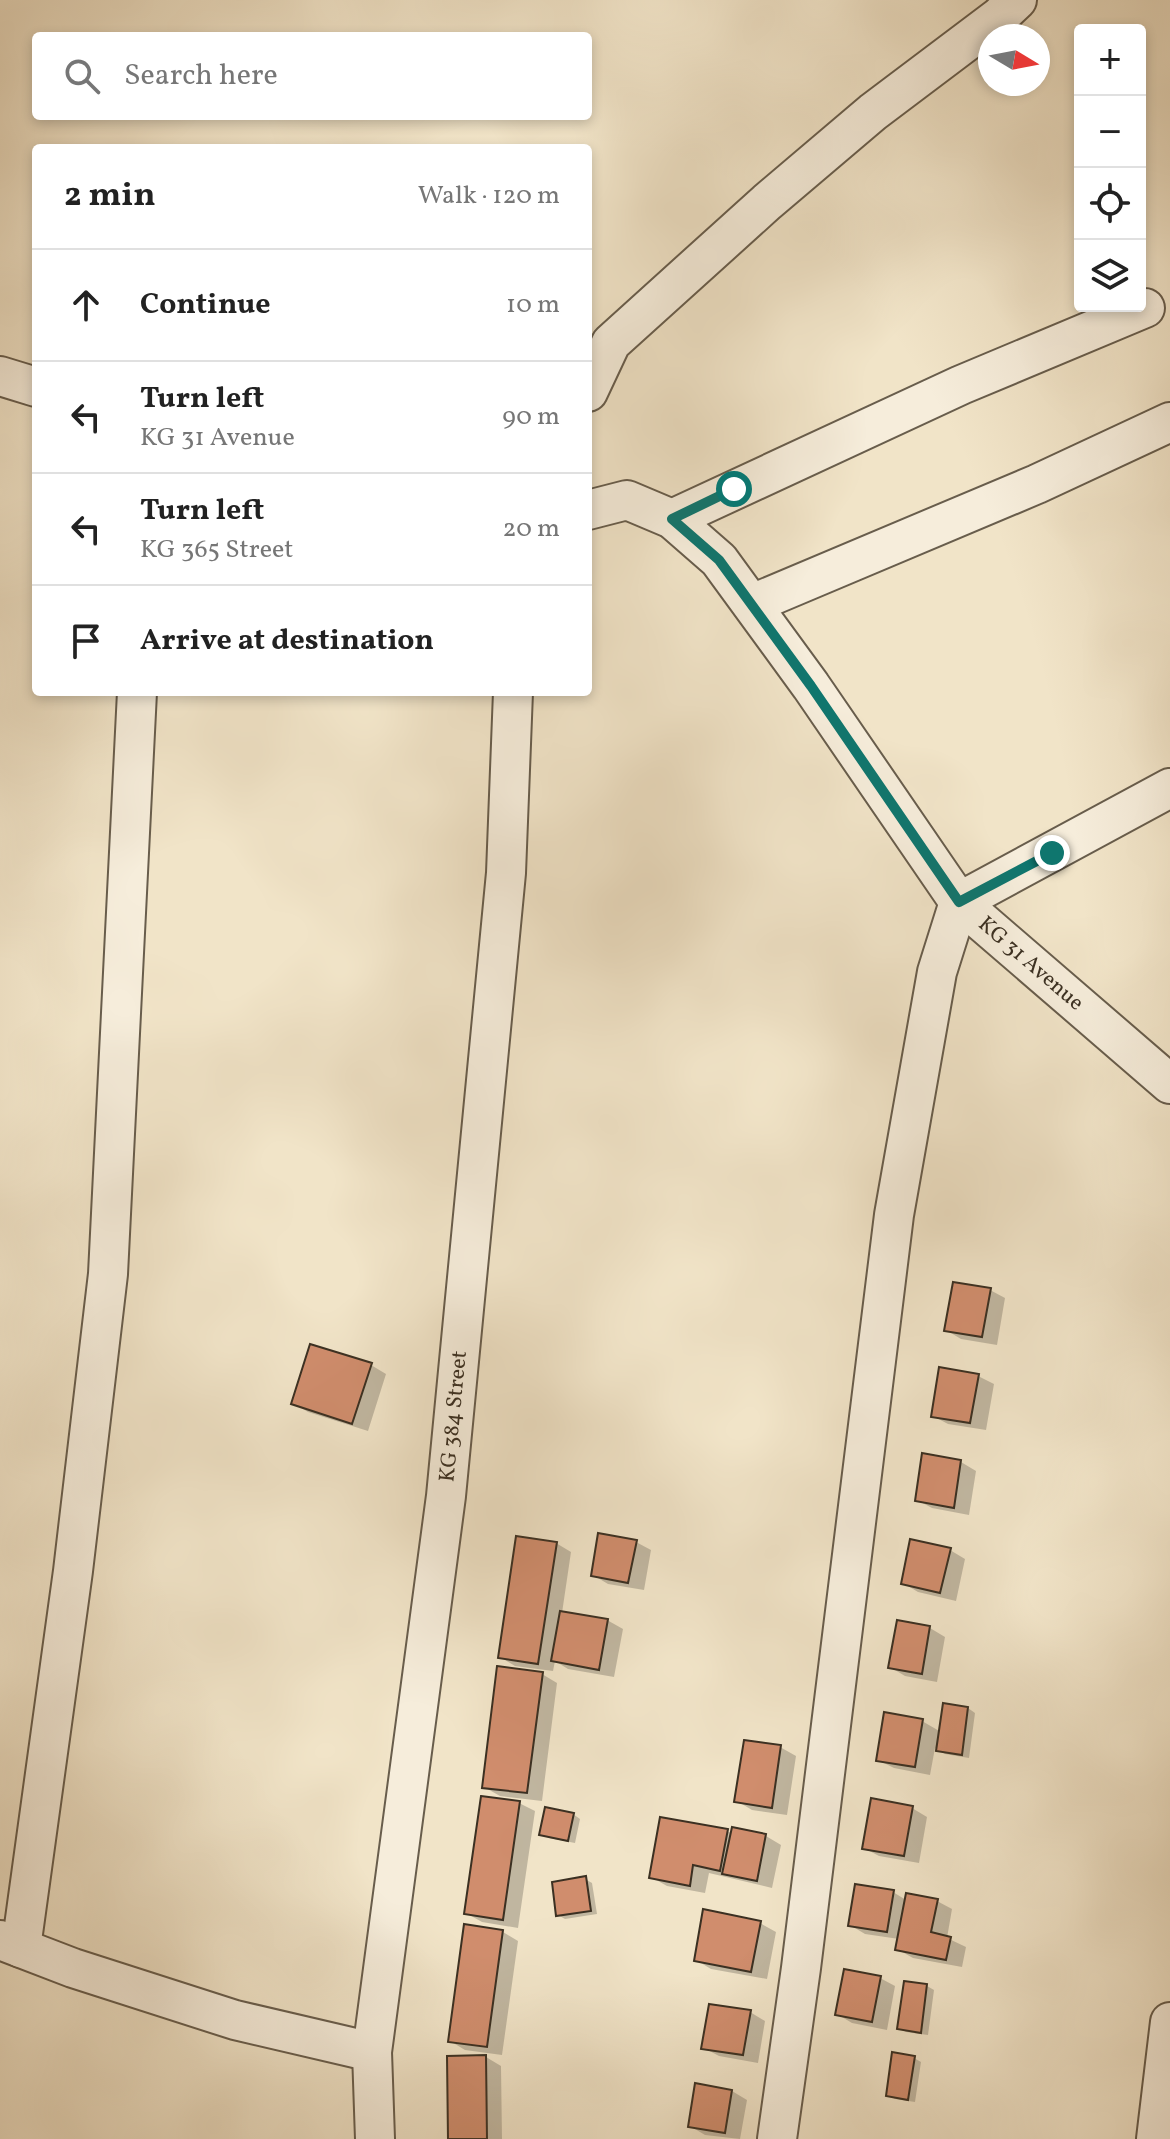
<!DOCTYPE html>
<html lang="en">
<head>
<meta charset="utf-8">
<style>
	body { margin:0; font-family:Vollkorn,serif; background:#f2f2f2; color:#222 }
	.controls { position:absolute; right:24px; top:24px; display:grid; overflow:hidden; border-radius:8px; box-shadow:0 4px 12px #0003 }
	.controls button { width:72px; height:72px; display:grid; place-items:center; padding:0; border:0; border-bottom:2px solid #e0e0e0; background:#fff; color:#222; font:40px sans-serif }
	.compass { position:absolute; left:978px; top:24px; width:72px; height:72px; border-radius:50%; background:#fff; box-shadow:0 4px 12px #0003; rotate:100deg }
	.stop { position:absolute; width:24px; height:24px; margin:-18px; border:6px solid #0f766e; border-radius:50%; background:#fff }
	.stop.end { background:#0f766e; border-color:#fff; box-shadow:0 2px 8px #0008 }
	.list { margin:0; padding:0; list-style:none }
	h2 { display:flex; justify-content:space-between; align-items:center; height:104px; margin:0; padding:0 32px; font-size:34px }
	h2 small { font-size:26px; font-weight:400; color:#767676 }
	.list li { display:grid; grid-template-columns:52px 1fr auto; gap:24px; align-items:center; box-sizing:border-box; height:112px; padding:0 32px; border-top:2px solid #e0e0e0 }
	.list b { display:block; font-size:30px; white-space:nowrap }
	.list p { margin:0; font-size:26px; white-space:nowrap; color:#767676 }
	.list em { font-size:26px; font-style:normal; color:#767676 }
	.icon { flex:none; width:44px; height:44px; fill:none; stroke:currentColor; stroke-width:2; stroke-linecap:round; stroke-linejoin:round }
	.map { position:relative; flex:none; width:1170px; height:2139px; overflow:hidden }
	.search { position:absolute; background:#fff; box-shadow:0 4px 12px #0003; left:32px; top:32px; width:560px; height:88px; display:flex; align-items:center; gap:20px; box-sizing:border-box; padding:0 28px; border-radius:8px; color:#767676; font-size:30px }
	.panel { position:absolute; background:#fff; box-shadow:0 4px 12px #0003; left:32px; top:144px; width:560px; height:552px; border-radius:8px }
	.map>svg:first-child { display:block }
	.shadow { fill:#0003 }
	.building { fill:#d08d6d; stroke:#3b3022; stroke-width:2 }
	.lines { fill:none; stroke-linecap:round; stroke-linejoin:round }
	.street-casing { stroke:#685d4c; stroke-width:42 }
	.street { stroke:#f6eddb; stroke-width:38 }
	.route { stroke:#0f766e; stroke-width:10 }
	.labels { text-anchor:middle; dominant-baseline:central; stroke-width:6; stroke-linejoin:round; paint-order:stroke }
	.street-label { font-size:22px; fill:#3b3022; stroke:#f6eddb }
</style>
</head>
<body>
<div class="map">
<svg width="1170" height="2139" viewBox="0 0 1170 2139">
	<rect width="100%" height="100%" fill="#f1e4c8"/>
	<filter id="stains"><feTurbulence type="fractalNoise" baseFrequency=".0025" numOctaves="4"/><feColorMatrix values="0 0 0 0 .2 0 0 0 0 .09 0 0 0 0 .02 0 0 0 .5 -.17"/></filter>
	<radialGradient id="worn" r=".72"><stop offset=".6" stop-color="#630" stop-opacity="0"/><stop offset="1" stop-color="#630" stop-opacity=".3"/></radialGradient>
	<!-- shadow -->
	<path class="shadow" d="M 990,1290 L 1005,1298 L 997,1345 L 961,1339 L 946,1330 Z
		M 371,1365 L 386,1374 L 368,1431 L 308,1412 L 293,1403 Z
		M 978,1376 L 994,1384 L 986,1430 L 948,1424 L 933,1416 Z
		M 961,1462 L 976,1471 L 969,1515 L 932,1508 L 917,1500 Z
		M 636,1542 L 651,1550 L 644,1590 L 608,1584 L 593,1575 Z
		M 556,1543 L 571,1552 L 562,1613 L 607,1620 L 623,1629 L 614,1677 L 568,1669 L 555,1661 L 553,1671 L 515,1666 L 500,1657 Z
		M 950,1550 L 965,1559 L 956,1601 L 918,1592 L 903,1583 Z
		M 930,1628 L 945,1637 L 937,1682 L 905,1676 L 890,1667 Z
		M 542,1674 L 557,1683 L 542,1801 L 500,1796 L 484,1787 Z
		M 968,1708 L 975,1713 L 969,1758 L 945,1754 L 935,1748 L 930,1775 L 894,1768 L 878,1760 L 922,1721 L 941,1732 Z
		M 780,1747 L 796,1756 L 787,1815 L 752,1810 L 737,1801 Z
		M 519,1803 L 535,1811 L 518,1928 L 482,1922 L 466,1913 Z
		M 912,1808 L 927,1817 L 919,1863 L 879,1856 L 864,1848 Z
		M 573,1814 L 580,1819 L 575,1843 L 549,1838 L 542,1834 Z
		M 733,1829 L 766,1836 L 781,1845 L 772,1888 L 709,1873 L 705,1893 L 667,1886 L 651,1877 L 727,1831 L 733,1834 Z
		M 585,1879 L 592,1883 L 597,1914 L 565,1919 L 558,1915 Z
		M 893,1892 L 906,1900 L 937,1901 L 952,1909 L 947,1938 L 966,1947 L 962,1967 L 913,1958 L 897,1949 L 899,1939 L 865,1934 L 850,1925 Z
		M 760,1923 L 776,1932 L 767,1979 L 711,1969 L 696,1960 Z
		M 503,1932 L 518,1941 L 502,2055 L 465,2050 L 450,2041 Z
		M 880,1978 L 895,1986 L 887,2030 L 852,2023 L 837,2014 Z
		M 927,1986 L 934,1990 L 928,2035 L 906,2032 L 899,2028 Z
		M 750,2012 L 765,2021 L 758,2063 L 719,2056 L 704,2048 Z
		M 486,2057 L 501,2066 L 502,2139 L 450,2139 Z
		M 914,2058 L 921,2062 L 915,2102 L 895,2099 L 888,2095 Z
		M 732,2091 L 747,2100 L 740,2139 L 705,2135 L 690,2126 Z"/>
	<!-- building -->
	<path class="building" d="M 953,1282 L 991,1288 L 982,1337 L 944,1331 Z
		M 310,1344 L 372,1363 L 352,1424 L 291,1404 Z
		M 939,1367 L 979,1374 L 970,1423 L 931,1417 Z
		M 922,1453 L 961,1460 L 954,1508 L 915,1501 Z
		M 598,1533 L 637,1540 L 628,1583 L 591,1576 Z
		M 516,1536 L 557,1542 L 538,1664 L 498,1658 Z
		M 910,1539 L 951,1548 L 940,1593 L 901,1584 Z
		M 560,1611 L 608,1619 L 599,1670 L 551,1661 Z
		M 897,1620 L 930,1626 L 922,1674 L 888,1668 Z
		M 497,1666 L 543,1672 L 527,1793 L 482,1788 Z
		M 943,1703 L 968,1707 L 962,1755 L 936,1751 Z
		M 884,1712 L 923,1719 L 915,1767 L 876,1761 Z
		M 744,1740 L 781,1745 L 772,1808 L 734,1802 Z
		M 481,1796 L 520,1801 L 503,1920 L 464,1914 Z
		M 871,1798 L 913,1806 L 904,1856 L 862,1849 Z
		M 545,1807 L 574,1813 L 568,1841 L 539,1835 Z
		M 660,1817 L 728,1829 L 720,1871 L 693,1865 L 690,1886 L 649,1878 Z
		M 732,1827 L 766,1834 L 757,1881 L 722,1874 Z
		M 586,1876 L 591,1911 L 556,1916 L 552,1882 Z
		M 855,1884 L 894,1890 L 887,1932 L 848,1926 Z
		M 906,1893 L 938,1899 L 931,1932 L 951,1937 L 946,1960 L 895,1950 Z
		M 703,1909 L 761,1921 L 751,1972 L 694,1961 Z
		M 464,1924 L 503,1930 L 487,2047 L 448,2042 Z
		M 844,1969 L 881,1976 L 872,2022 L 835,2015 Z
		M 904,1981 L 927,1984 L 921,2033 L 897,2029 Z
		M 709,2004 L 751,2010 L 743,2055 L 701,2049 Z
		M 892,2052 L 915,2056 L 908,2100 L 886,2096 Z
		M 486,2055 L 487,2139 L 448,2139 L 447,2056 Z
		M 695,2083 L 732,2090 L 725,2133 L 688,2127 Z"/>
	<g class="lines">
		<!-- street casing -->
		<g class="street-casing">
			<g id="street">
				<path d="M 0,376 L 36,387"/>
				<path d="M 588,392 L 611,343 L 767,202 L 873,112 L 999,17 L 1017,0"/>
				<path id="s1" d="M 588,510 L 627,500 L 672,519 L 719,560 L 811,686 L 959,902 L 1170,1084"/>
				<path d="M 672,519 L 961,385 L 1145,308"/>
				<path d="M 752,604 L 1037,484 L 1170,422"/>
				<path d="M 0,1940 L 73,1968 L 235,2020 L 372,2052"/>
				<path d="M 21,1948 L 73,1571 L 108,1274 L 137,692"/>
				<path id="s2" d="M 375,2139 L 372,2052 L 446,1496 L 506,873 L 513,692"/>
				<path d="M 777,2139 L 801,1968 L 894,1215 L 937,972 L 959,902 L 1170,788"/>
				<path d="M 1156,2139 L 1170,2022"/>
			</g>
		</g>
		<!-- street -->
		<use href="#street" class="street"/>
	</g>
	<g class="lines">
		<!-- route -->
		<path class="route" d="M 734,489 L 672,519 L 719,560 L 811,686 L 959,902 L 1052,853"/>
	</g>
	<g class="labels">
		<!-- street labels -->
		<g class="street-label">
			<text stroke="none"><textPath href="#s1" startOffset="664">KG 31 Avenue</textPath></text>
			<text stroke="none"><textPath href="#s2" startOffset="728">KG 384 Street</textPath></text>
		</g>
	</g>
	<rect width="100%" height="100%" filter="url(#stains)"/>
	<rect width="100%" height="100%" fill="url(#worn)"/>
</svg>
<div class="controls">
<button>+</button>
<button>−</button>
<button><svg class="icon" aria-label="locate" viewBox="0 0 24 24"><circle cx="12" cy="12" r="6"/><path d="M12 2v4M12 18v4M2 12h4M18 12h4"/></svg></button>
<button><svg class="icon" aria-label="layers" viewBox="0 0 24 24"><path d="M12 4l9 5-9 5-9-5zM3 14l9 5 9-5"/></svg></button>
</div>
<svg class="compass" viewBox="-18 -18 36 36"><path d="M0-13l5 13h-10z" fill="#e53935"/><path d="M0 13l5-13h-10z" fill="#767676"/></svg>
<div class="stop" style="left:734px;top:489px"></div>
<div class="stop end" style="left:1052px;top:853px"></div>
<div class="search"><svg class="icon" aria-label="search" viewBox="0 0 24 24"><circle cx="10" cy="10" r="6"/><path d="M15 15l6 6"/></svg>Search here</div>
<section class="panel">
<h2>2 min<small>Walk · 120 m</small></h2>
<ul class="list">
<li><svg class="icon" aria-label="ahead" viewBox="0 0 24 24"><path d="M12 20V5M6 11l6-6 6 6"/></svg><div><b>Continue</b></div><em>10 m</em></li>
<li><svg class="icon" aria-label="left" viewBox="0 0 24 24"><path d="M17 20v-9H6M10 6l-5 5 5 5"/></svg><div><b>Turn left</b><p>KG 31 Avenue</p></div><em>90 m</em></li>
<li><svg class="icon" aria-label="left" viewBox="0 0 24 24"><path d="M17 20v-9H6M10 6l-5 5 5 5"/></svg><div><b>Turn left</b><p>KG 365 Street</p></div><em>20 m</em></li>
<li><svg class="icon" aria-label="arrive" viewBox="0 0 24 24"><path d="M6 21V4h12l-3 4 3 4H6"/></svg><div><b>Arrive at destination</b></div></li>
</ul>
</section>
</div>
</body>
</html>
